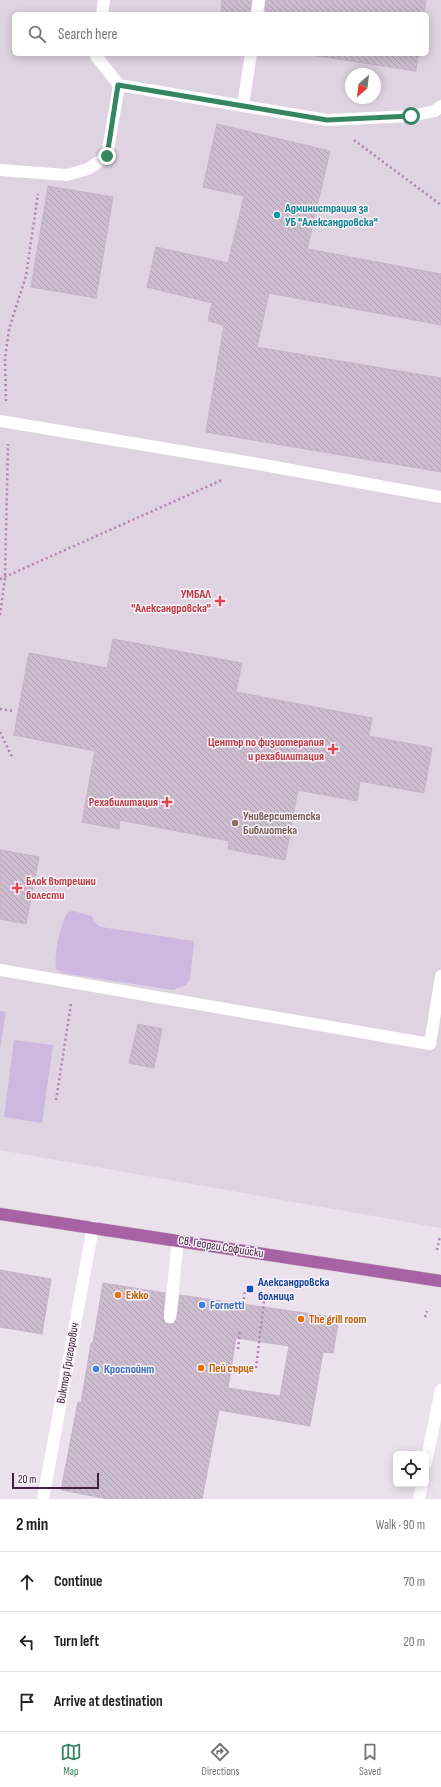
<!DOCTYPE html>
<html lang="en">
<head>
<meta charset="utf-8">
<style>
	body { margin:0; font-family:"Sofia Sans Condensed",sans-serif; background:#f6f6f6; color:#222 }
	.controls { position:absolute; right:12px; bottom:12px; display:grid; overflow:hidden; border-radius:6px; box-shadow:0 2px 10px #0003 }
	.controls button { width:36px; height:36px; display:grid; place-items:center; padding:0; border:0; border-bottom:1px solid #e0e0e0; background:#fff; color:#222; font:20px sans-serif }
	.compass { position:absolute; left:345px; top:68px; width:36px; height:36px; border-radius:50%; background:#fff; box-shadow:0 2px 10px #0003; rotate:208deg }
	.scale { position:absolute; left:12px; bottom:10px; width:87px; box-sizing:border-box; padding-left:4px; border:2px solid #40203f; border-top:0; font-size:11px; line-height:14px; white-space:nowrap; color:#40203f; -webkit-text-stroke:3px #f8f2f9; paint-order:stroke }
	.stop { position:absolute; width:12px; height:12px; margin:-9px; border:3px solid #368561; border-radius:50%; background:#fff }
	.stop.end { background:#368561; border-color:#fff; box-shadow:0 1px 4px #0008 }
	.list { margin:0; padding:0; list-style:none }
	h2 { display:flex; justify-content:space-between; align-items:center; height:52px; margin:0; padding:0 16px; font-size:17px }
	h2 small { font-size:13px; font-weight:400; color:#767676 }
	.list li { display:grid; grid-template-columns:26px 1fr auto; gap:12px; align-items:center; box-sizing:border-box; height:60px; padding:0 16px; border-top:1px solid #e0e0e0 }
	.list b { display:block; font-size:15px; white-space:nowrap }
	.list em { font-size:13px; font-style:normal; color:#767676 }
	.icon { flex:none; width:22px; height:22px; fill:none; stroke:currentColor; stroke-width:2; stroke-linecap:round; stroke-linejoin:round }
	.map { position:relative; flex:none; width:441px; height:1499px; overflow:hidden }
	.search { position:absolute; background:#fff; box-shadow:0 2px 10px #0003; left:12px; right:12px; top:12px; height:44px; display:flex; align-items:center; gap:10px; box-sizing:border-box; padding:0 14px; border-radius:6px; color:#767676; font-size:15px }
	.sheet { height:232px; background:#fff }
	nav { display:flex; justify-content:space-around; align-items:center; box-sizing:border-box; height:56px; border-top:1px solid #e0e0e0; background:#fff; font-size:11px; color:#767676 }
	nav a { display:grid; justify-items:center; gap:2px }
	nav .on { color:#368561 }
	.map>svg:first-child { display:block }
	.built { fill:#dfd2e1; fill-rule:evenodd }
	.grass { fill:#cfb8e0 }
	.building { fill:url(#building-back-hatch); stroke:#c5b3c7; fill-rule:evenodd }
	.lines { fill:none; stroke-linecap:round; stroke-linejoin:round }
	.major-casing { stroke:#c6bcc5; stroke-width:13 }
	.path { stroke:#b37fb4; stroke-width:2.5; stroke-dasharray:2 3; stroke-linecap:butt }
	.minor { stroke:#fff; stroke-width:12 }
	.major { stroke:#a762a4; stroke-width:12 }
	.route { stroke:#368561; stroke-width:5 }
	.culture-dot { fill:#0f9aa8; stroke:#f8f2f9; stroke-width:1.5 }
	.health-dot { fill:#e0444e; stroke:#f8f2f9; stroke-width:1.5 }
	.education-dot { fill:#8d6e63; stroke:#f8f2f9; stroke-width:1.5 }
	.transit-dot { fill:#1a4fb4; stroke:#f8f2f9; stroke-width:1.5 }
	.food-dot { fill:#e8710a; stroke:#f8f2f9; stroke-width:1.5 }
	.shop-dot { fill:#3f7fe0; stroke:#f8f2f9; stroke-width:1.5 }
	.labels { text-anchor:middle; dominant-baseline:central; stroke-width:3; stroke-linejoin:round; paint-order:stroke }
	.culture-label { font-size:12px; font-weight:bold; fill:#0d838f; stroke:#f8f2f9; text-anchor:start }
	.health-label { font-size:12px; font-weight:bold; fill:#be3a42; stroke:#f8f2f9; text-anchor:end }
	.education-label { font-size:12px; font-weight:bold; fill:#785e54; stroke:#f8f2f9; text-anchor:start }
	.street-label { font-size:12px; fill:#40203f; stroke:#f8f2f9 }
	.transit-label { font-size:12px; font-weight:bold; fill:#164399; stroke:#f8f2f9; text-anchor:start }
	.food-label { font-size:12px; font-weight:bold; fill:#c56008; stroke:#f8f2f9; text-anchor:start }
	.shop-label { font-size:12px; font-weight:bold; fill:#366cbe; stroke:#f8f2f9; text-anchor:start }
</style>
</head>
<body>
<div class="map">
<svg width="441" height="1499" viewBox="0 0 441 1499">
	<defs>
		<pattern id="building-back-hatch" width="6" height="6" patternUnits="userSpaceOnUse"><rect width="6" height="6" fill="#ccbdce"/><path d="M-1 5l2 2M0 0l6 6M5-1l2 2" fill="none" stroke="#b0a2b2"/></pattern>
	</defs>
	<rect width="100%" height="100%" fill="#ebe1ed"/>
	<!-- built -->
	<path class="built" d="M 0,0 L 441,0 L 441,1228 L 0,1150 ZM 14,14 L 427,14 L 427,54 L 14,54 ZM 351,74 L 375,74 L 375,98 L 351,98 Z"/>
	<!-- grass -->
	<path class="grass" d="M 73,911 L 92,916 L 94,922 L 101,927 L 194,941 L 190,979 L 186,985 L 173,990 L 62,973 L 56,969 C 54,955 60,924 68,912 Z
		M 0,1011 L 6,1012 L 0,1049 Z
		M 14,1040 L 53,1045 L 42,1123 L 4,1117 Z"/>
	<!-- building -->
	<path class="building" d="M 222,0 L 251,0 L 250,14 L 221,14 Z
		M 266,0 L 426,0 L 424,14 L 265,14 Z
		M 305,54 L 418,54 L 416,71 Z
		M 217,124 L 330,151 L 307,249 L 441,274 L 441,325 L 269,293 L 257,347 L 441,378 L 441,472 L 206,432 L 224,325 L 208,321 L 212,303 L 147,287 L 156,247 L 228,263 L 244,196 L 203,187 Z
		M 48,186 L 113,197 L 96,298 L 31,287 Z
		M 113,639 L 242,663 L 236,692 L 372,718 L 369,736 L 432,748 L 424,793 L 360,781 L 357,801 L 298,790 L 285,860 L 228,849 L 229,841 L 120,820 L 119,829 L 82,822 L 95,751 L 14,735 L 29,653 L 107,668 Z
		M 0,850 L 39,857 L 26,924 L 0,919 Z
		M 138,1024 L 162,1029 L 154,1068 L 129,1063 Z
		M 0,1270 L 51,1279 L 42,1334 L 0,1327 Z
		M 103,1283 L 165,1293 L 163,1317 L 165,1323 L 169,1324 L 173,1324 L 177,1318 L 180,1295 L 339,1318 L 333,1353 L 323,1352 L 310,1426 L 219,1410 L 202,1499 L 108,1499 L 61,1490 L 78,1402 L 81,1403 L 91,1343 L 93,1343 ZM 236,1338 L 289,1346 L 280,1396 L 228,1388 Z"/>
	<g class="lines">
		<!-- major casing -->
		<g class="major-casing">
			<path id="major" d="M 0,1214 L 441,1281"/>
		</g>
		<!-- path -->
		<path class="path" d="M 354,140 L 441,205
			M 6,401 L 5,358 L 9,329 L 26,276 L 38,194
			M 0,579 L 222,480
			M 0,615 L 5,577 L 8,444
			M 0,709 L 13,711
			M 0,732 L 13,759
			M 56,1100 L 71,1004
			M 437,1250 L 440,1236
			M 243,1304 L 245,1290
			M 425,1317 L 427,1311
			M 238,1349 L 240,1332
			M 256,1368 L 265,1293"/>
		<!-- minor -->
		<path class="minor" d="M 102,14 L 104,0
			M 257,14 L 259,0
			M 96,54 L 96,56 L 119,85
			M 243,105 L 251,54
			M 0,170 L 67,175 L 88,169 L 107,156 L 119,85 L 327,120 L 411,116 L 435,111 L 441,106
			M 0,421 L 258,464 L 441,497
			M 0,970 L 430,1044 L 441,976
			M 170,1317 L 178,1240
			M 426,1463 L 441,1390
			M 43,1499 L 93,1227
			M 419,1499 L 422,1484"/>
		<!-- major -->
		<use href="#major" class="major"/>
	</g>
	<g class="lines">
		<!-- route -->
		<path class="route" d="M 107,156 L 118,85 L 327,120 L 411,116"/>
	</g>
	<!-- markers -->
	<circle class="culture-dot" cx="277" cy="215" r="4"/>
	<g class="health-dot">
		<path d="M218 595h4v4h4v4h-4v4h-4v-4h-4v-4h4z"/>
		<path d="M331 743h4v4h4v4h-4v4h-4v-4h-4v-4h4z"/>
		<path d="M165 796h4v4h4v4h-4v4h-4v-4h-4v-4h4z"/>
		<path d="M15 882h4v4h4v4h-4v4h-4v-4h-4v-4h4z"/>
	</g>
	<circle class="education-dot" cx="235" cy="823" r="4"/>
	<rect class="transit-dot" x="246" y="1285" width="8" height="8" rx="2"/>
	<g class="food-dot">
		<circle cx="118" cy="1295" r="4"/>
		<circle cx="301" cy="1319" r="4"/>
		<circle cx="201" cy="1368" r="4"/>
	</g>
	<g class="shop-dot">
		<circle cx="202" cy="1305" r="4"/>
		<circle cx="96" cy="1369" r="4"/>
	</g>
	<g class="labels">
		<!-- culture labels -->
		<g class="culture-label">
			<text x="285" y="208">Администрация за<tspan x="285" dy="14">УБ "Александровска"</tspan></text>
		</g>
		<!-- health labels -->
		<g class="health-label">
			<text x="211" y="594">УМБАЛ<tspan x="211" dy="14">"Александровска"</tspan></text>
			<text x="324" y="742">Център по физиотерапия<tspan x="324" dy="14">и рехабилитация</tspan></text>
			<text x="158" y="802">Рехабилитация</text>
			<text x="26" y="881" text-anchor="start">Блок вътрешни<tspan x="26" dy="14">болести</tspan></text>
		</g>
		<!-- education labels -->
		<g class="education-label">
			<text x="243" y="816">Университетска<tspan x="243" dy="14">Библиотека</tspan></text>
		</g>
		<!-- street labels -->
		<g class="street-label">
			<text transform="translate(221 1247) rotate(9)">Св. Георги Софийски</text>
			<text transform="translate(68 1363) rotate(-80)">Виктор Григорович</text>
		</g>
		<!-- transit labels -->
		<g class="transit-label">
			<text x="258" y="1282">Александровска<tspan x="258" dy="14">болница</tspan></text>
		</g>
		<!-- food labels -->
		<g class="food-label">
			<text x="126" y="1295">Ежко</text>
			<text x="309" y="1319">The grill room</text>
			<text x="209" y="1368">Пей сърце</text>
		</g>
		<!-- shop labels -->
		<g class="shop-label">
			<text x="210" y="1305">Fornetti</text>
			<text x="104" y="1369">Кроспойнт</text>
		</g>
	</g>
</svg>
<div class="controls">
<button><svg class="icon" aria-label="locate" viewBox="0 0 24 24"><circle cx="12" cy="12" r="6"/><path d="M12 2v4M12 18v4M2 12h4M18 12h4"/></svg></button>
</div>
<svg class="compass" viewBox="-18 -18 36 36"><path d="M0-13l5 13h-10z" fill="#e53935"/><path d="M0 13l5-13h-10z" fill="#767676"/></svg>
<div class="scale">20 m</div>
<div class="stop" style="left:411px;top:116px"></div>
<div class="stop end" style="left:107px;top:156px"></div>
<div class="search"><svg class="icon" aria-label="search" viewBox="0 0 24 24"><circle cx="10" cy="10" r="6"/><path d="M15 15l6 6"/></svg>Search here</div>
</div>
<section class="sheet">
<h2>2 min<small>Walk · 90 m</small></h2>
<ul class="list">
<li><svg class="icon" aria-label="ahead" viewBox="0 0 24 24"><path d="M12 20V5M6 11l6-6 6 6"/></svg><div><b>Continue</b></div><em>70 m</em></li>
<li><svg class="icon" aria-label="left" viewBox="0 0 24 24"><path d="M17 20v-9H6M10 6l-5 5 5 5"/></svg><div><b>Turn left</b></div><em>20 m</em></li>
<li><svg class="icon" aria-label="arrive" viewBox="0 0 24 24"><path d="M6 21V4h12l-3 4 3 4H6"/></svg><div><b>Arrive at destination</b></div></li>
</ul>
</section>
<nav>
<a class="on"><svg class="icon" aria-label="map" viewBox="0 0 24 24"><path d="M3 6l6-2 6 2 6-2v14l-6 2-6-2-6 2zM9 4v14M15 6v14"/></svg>Map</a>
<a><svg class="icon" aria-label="directions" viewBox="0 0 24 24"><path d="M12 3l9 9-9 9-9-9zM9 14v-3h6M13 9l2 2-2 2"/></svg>Directions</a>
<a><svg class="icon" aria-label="saved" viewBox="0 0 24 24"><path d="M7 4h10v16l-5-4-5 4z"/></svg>Saved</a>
</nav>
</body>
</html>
